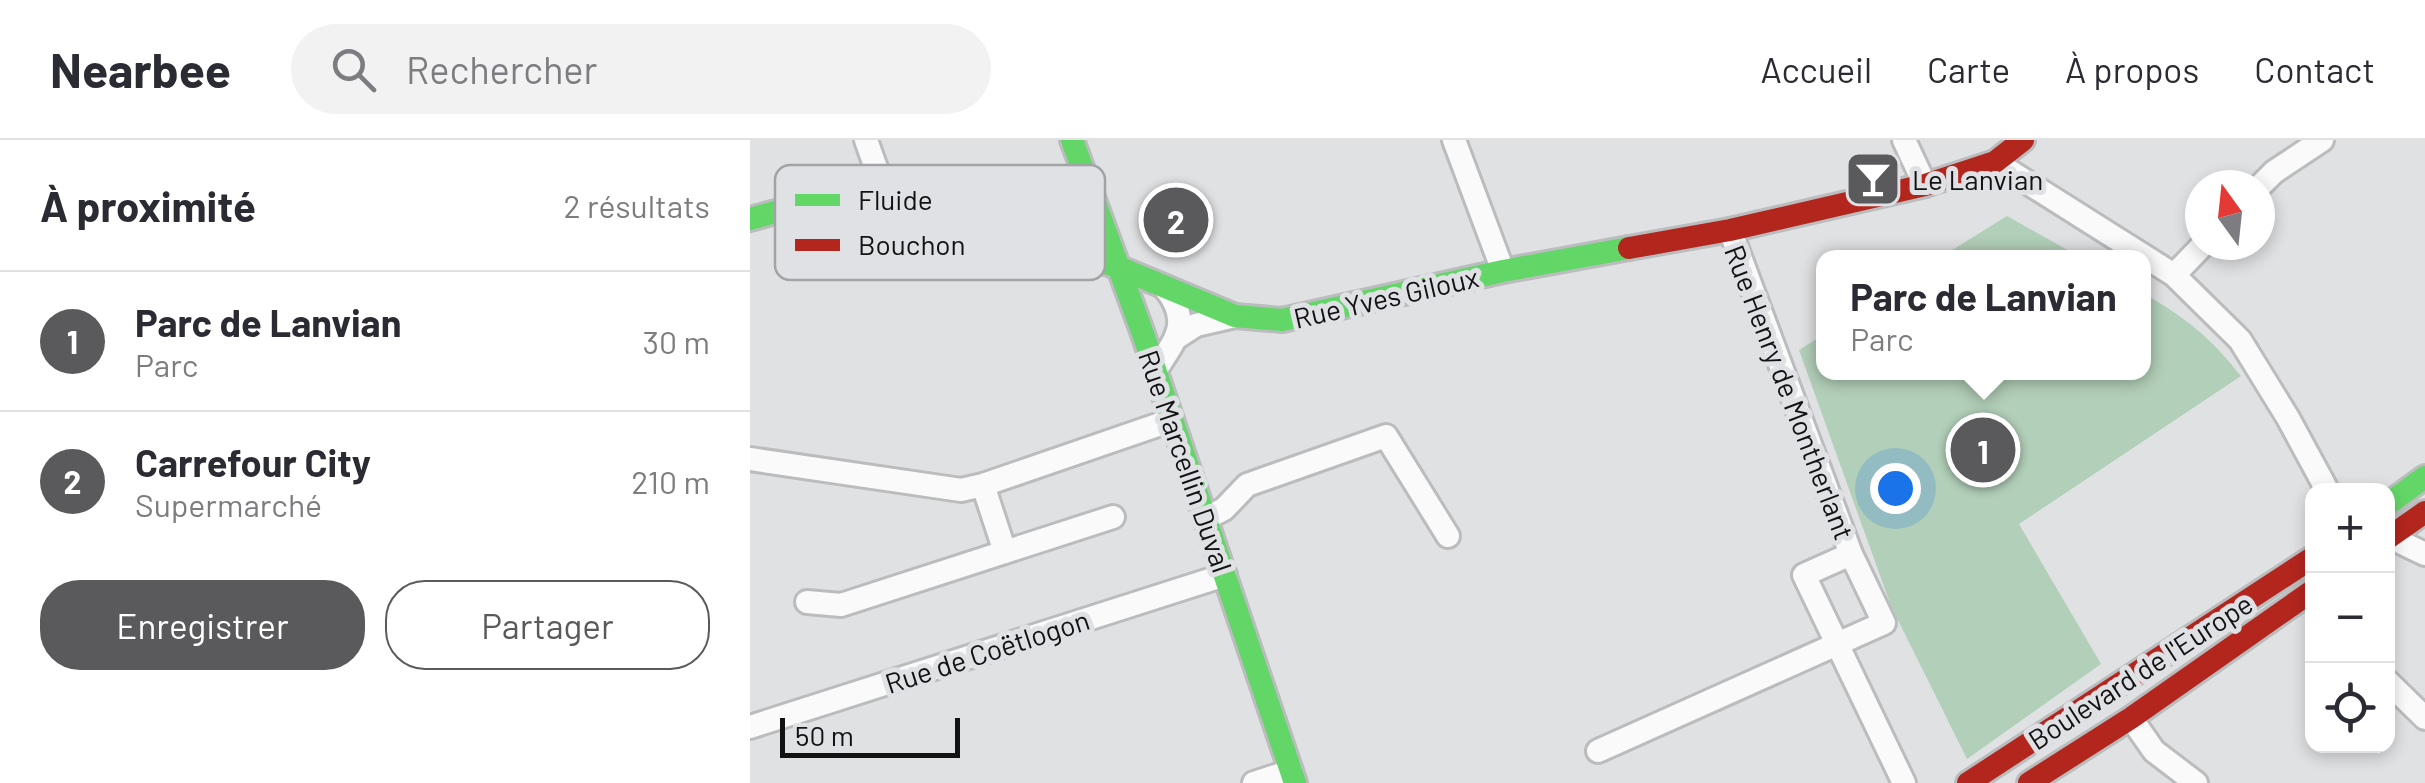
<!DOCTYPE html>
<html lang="fr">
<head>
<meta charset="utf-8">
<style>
	body { margin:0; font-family:Barlow,sans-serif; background:#f2f2f3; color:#2b2b33 }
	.controls { position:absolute; right:30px; bottom:30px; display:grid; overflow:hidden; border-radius:20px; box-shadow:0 5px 15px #0003 }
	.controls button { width:90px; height:90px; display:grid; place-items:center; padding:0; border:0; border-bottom:2px solid #e1e1e2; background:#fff; color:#2b2b33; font:50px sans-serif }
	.compass { position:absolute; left:1435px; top:30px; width:90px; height:90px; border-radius:50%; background:#fff; box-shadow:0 5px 15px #0003; rotate:345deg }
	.scale { position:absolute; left:30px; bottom:25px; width:180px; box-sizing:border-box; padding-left:10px; border:5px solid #121213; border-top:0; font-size:28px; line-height:35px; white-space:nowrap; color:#121213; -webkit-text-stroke:8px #dfe1e4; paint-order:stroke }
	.you { position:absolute; left:1145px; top:348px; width:35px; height:35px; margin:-25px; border:8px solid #fff; border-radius:50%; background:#1a73e8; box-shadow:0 0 0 15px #1a73e833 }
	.badge { display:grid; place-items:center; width:65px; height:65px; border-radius:50%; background:#5a5a5c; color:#fff; font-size:32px; font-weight:700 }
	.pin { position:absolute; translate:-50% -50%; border:5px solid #fff; box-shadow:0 2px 10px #0006 }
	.popup { position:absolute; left:1066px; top:110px; width:335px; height:130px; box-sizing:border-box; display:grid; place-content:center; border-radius:20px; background:#fff; filter:drop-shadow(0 2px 8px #0005); font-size:32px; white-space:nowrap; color:#7c7c81 }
	.popup b { font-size:38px; color:#2b2b33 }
	.popup::after { content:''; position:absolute; left:50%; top:100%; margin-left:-20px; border:20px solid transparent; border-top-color:#fff }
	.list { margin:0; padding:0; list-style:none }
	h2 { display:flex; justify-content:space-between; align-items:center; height:130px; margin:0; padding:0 40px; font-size:42px }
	h2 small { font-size:32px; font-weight:400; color:#7c7c81 }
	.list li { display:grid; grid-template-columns:65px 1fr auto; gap:30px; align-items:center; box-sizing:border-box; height:140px; padding:0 40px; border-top:2px solid #e1e1e2 }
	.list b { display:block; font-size:38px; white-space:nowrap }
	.list p { margin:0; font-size:32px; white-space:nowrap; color:#7c7c81 }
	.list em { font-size:32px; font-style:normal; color:#7c7c81 }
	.actions { display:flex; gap:20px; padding:30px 40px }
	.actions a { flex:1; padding:22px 0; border:2px solid #5a5a5c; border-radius:40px; text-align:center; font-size:35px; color:#5a5a5c }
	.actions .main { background:#5a5a5c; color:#fff }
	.icon { flex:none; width:55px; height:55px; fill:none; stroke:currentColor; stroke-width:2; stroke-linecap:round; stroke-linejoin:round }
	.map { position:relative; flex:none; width:1675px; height:643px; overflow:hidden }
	header { display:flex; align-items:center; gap:60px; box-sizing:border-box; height:140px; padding:0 50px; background:#fff; border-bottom:2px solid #e1e1e2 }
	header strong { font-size:48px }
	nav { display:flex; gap:55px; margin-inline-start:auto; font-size:35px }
	.search { width:700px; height:90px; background:#f2f2f3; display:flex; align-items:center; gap:25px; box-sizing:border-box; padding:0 35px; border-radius:55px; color:#7c7c81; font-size:38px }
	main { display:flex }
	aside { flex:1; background:#fff }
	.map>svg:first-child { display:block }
	.park { fill:#b2cfb9 }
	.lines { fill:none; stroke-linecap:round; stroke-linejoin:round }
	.street-casing { stroke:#bbbcbd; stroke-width:28 }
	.fast-casing { stroke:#bbbcbd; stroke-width:28 }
	.jam-casing { stroke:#bbbcbd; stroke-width:28 }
	.street { stroke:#fafafb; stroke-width:22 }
	.fast { stroke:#63d668; stroke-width:22 }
	.jam { stroke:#b3261e; stroke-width:22 }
	.labels { text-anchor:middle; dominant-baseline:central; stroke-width:10; stroke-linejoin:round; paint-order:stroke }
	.poi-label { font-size:28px; fill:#121213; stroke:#dfe1e4; text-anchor:start }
	.street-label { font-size:28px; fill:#121213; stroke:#dfe1e4 }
	.key { fill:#dfe1e4; stroke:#a2a3a5; stroke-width:2.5 }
	.key-label { font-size:28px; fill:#121213 }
</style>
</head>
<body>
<header>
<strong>Nearbee</strong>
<div class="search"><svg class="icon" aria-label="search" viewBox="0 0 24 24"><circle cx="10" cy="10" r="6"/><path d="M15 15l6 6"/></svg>Rechercher</div>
<nav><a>Accueil</a><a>Carte</a><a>À propos</a><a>Contact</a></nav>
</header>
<main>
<aside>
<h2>À proximité<small>2 résultats</small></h2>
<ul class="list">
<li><span class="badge">1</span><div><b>Parc de Lanvian</b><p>Parc</p></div><em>30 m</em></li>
<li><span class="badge">2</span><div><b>Carrefour City</b><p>Supermarché</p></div><em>210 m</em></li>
</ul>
<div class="actions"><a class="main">Enregistrer</a><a>Partager</a></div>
</aside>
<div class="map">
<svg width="1675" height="643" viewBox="0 0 1675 643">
	<rect width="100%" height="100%" fill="#e0e1e3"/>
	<!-- park -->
	<path class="park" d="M 1257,76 L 1330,117 L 1191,117 Z
		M 1393,153 C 1436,178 1460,197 1491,236 L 1269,384 L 1351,524 L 1217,619 L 1141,466 L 1049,210 L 1073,195 L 1073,232 L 1393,232 Z"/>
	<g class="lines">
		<!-- street casing -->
		<g class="street-casing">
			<path id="street" d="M 116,0 L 137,59
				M 704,0 L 753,131
				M 1154,0 L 1175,45
				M 1245,22 L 1424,135 L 1490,200 L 1538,278 L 1577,350
				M 1510,46 L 1524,32 L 1572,0
				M 1424,135 L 1453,105
				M 426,198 L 446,185 L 485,176
				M 405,231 C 426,199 442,182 415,148
				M 0,319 L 211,350 L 233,345 L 422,280
				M 233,345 L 255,412
				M 455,379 L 474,369 L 497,345 L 636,296 L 698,396
				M 1645,393 L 1652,403 L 1675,414
				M 1101,414 L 1054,435 L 1154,643
				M 57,462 L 91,465 L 363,377
				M 1638,542 L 1675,578
				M 1381,578 L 1404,611 L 1446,643
				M 0,587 L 475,435
				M 848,611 L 1134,483 L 1101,414 L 980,90
				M 504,643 L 541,631"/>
		</g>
		<!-- fast casing -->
		<g class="fast-casing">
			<path id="fast" d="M 322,0 L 393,194 L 545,643
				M 0,79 L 40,68 L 137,59 L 297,102 L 370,128 L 485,176 L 532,180 L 753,131 L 879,108
				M 1638,364 L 1675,337"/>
		</g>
		<!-- jam casing -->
		<g class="jam-casing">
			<path id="jam" d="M 879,108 L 980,90 L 1175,45 L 1245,22 L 1273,0
				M 1638,398 L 1675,372
				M 1218,643 L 1562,418
				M 1279,643 L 1381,578 L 1562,451"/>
		</g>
		<!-- street -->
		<use href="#street" class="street"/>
		<!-- fast -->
		<use href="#fast" class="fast"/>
		<!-- jam -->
		<use href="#jam" class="jam"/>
	</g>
	<!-- icons -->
	<defs>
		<g id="bar-square" transform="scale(2.875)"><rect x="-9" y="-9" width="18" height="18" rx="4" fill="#5a5a5c" stroke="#dfe1e4"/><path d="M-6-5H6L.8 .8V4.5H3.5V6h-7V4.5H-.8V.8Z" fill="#fff"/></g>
	</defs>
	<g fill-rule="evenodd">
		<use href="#bar-square" x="1123" y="39"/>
	</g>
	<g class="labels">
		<!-- poi labels -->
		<g class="poi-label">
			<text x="1162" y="39">Le Lanvian</text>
		</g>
		<!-- street labels -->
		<g class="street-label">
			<text transform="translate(636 157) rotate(-13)">Rue Yves Giloux</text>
			<text transform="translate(1040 252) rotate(69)">Rue Henry de Montherlant</text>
			<text transform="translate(436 321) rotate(71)">Rue Marcellin Duval</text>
			<text transform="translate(237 511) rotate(-18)">Rue de Coëtlogon</text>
			<text transform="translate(1390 531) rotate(-33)">Boulevard de l'Europe</text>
		</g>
	</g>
	<!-- legend -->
	<rect x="25" y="25" width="330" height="115" rx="15" class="key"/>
	<rect x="45" y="54" width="45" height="12" fill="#63d668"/>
	<rect x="45" y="99" width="45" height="12" fill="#b3261e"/>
	<g class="key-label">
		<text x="108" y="70">Fluide</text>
		<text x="108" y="115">Bouchon</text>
	</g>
</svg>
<div class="controls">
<button>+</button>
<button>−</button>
<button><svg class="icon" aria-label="locate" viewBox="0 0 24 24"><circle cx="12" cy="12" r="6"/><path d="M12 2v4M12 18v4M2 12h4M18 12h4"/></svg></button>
</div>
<svg class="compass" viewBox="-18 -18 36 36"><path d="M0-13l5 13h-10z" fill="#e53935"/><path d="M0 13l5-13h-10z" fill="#7c7c81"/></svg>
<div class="scale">50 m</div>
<div class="you"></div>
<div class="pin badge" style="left:1233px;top:310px">1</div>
<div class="popup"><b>Parc de Lanvian</b>Parc</div>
<div class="pin badge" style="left:426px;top:80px">2</div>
</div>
</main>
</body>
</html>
